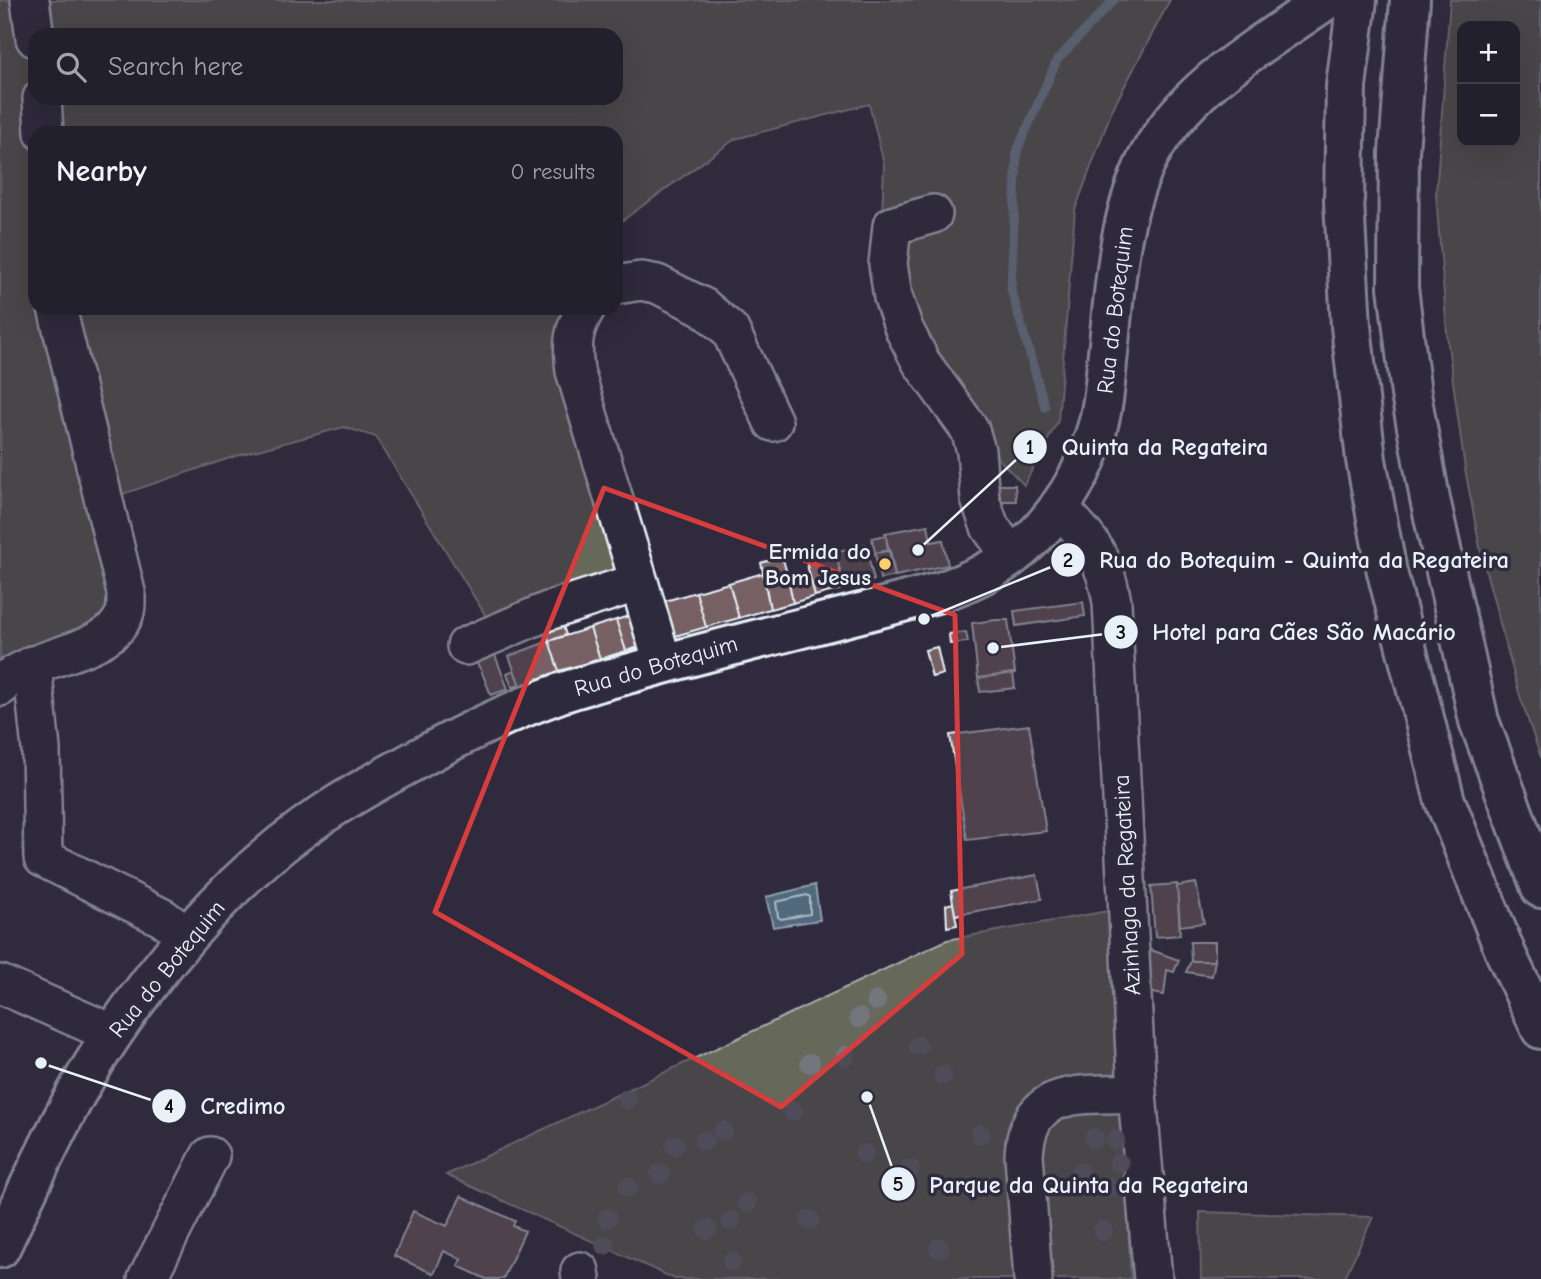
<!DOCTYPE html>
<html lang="en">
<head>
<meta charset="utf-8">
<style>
	body { margin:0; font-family:"Comic Neue",sans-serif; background:#2b2836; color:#f1f3f6 }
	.controls { position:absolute; right:21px; top:21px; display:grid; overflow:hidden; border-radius:14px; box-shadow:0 7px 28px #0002 }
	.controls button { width:63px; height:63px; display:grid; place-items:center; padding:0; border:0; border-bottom:2px solid #403e4a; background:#23202e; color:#f1f3f6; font:35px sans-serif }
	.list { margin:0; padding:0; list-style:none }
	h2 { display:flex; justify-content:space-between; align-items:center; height:91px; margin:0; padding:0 28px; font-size:30px }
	h2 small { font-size:23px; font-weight:400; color:#a3a3aa }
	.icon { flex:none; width:38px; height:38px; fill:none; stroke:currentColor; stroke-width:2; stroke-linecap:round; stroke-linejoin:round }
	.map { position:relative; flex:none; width:1541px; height:1279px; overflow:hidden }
	.search { position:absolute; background:#23202e; box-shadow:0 7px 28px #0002; left:28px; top:28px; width:595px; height:77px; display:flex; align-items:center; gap:18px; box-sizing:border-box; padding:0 24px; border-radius:21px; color:#a3a3aa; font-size:26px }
	.panel { position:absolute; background:#23202e; box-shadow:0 7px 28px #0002; left:28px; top:126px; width:595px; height:189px; border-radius:21px }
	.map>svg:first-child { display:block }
	.green { fill:#66685a; stroke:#a7aca9; stroke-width:2; fill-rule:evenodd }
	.water { fill:#51697b; stroke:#8d9fad; stroke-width:2 }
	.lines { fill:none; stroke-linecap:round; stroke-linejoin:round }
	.shore { stroke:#acbbc6; stroke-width:2 }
	.stream { stroke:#8d9fad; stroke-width:9 }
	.building { fill:#766164; stroke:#e8f1f8; stroke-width:2 }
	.minor-casing { stroke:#e8f1f8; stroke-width:42 }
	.major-casing { stroke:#e8f1f8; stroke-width:44 }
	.highway-casing { stroke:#e8f1f8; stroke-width:44 }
	.minor { stroke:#2f2a3d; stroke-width:37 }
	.major { stroke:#2f2a3d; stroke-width:38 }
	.highway { stroke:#2f2a3d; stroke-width:38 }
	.tree { fill:#75757d }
	.marked { fill:none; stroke:#d83c3d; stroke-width:5; stroke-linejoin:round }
	.poi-dot { fill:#ffd166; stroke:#2f2a3d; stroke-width:2.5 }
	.labels { text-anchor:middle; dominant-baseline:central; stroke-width:7; stroke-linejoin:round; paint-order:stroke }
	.street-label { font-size:23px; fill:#e8f1f8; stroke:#2f2a3d }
	.poi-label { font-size:23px; font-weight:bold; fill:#e8f1f8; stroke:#2f2a3d; text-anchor:end }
	.leader { fill:none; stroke:#e8f1f8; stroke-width:2.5 }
	.callout-dot { fill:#e8f1f8; stroke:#2f2a3d; stroke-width:2.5 }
	.mark-label { font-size:21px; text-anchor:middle; font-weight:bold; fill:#111 }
	.callout-label { font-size:24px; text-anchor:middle; font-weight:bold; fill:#e8f1f8; stroke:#2f2a3d; stroke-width:7; stroke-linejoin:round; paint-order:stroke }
</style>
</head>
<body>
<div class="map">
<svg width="1541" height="1279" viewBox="0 0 1541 1279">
	<rect width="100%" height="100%" fill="#2f2a3d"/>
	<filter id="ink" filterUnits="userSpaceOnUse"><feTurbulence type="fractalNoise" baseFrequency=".0143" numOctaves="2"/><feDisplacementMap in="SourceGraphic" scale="14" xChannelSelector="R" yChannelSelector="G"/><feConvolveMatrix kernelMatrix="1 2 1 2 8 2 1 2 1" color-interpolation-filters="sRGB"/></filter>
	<g filter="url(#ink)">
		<!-- green -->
		<path class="green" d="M 0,0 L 24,0 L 35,149 L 35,308 L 55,308 L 111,603 C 89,634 34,654 0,671 Z
			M 38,0 L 1170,0 L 1112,110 L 1075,210 L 1058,421 L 1024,485 L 956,415 L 880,267 L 884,164 L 869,104 L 735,139 L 616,225 L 616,133 L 51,133 L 47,98 L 616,98 L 616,35 L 41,35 Z
			M 1450,0 L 1541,0 L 1541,758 L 1519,693 L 1481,553 L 1465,469 L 1448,345 L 1436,195 ZM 1462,26 L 1515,26 L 1515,142 L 1462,142 Z
			M 67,308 L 574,308 L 623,568 L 492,626 L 376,437 L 344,427 L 239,455 L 114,497 Z
			M 1108,911 L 1118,1047 L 1131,1279 L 675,1279 L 446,1175 L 947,940 Z
			M 1200,1212 L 1373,1217 L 1344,1279 L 1201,1279 Z"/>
		<!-- water -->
		<path class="water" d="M 815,885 L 820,920 L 773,927 L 766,897 Z"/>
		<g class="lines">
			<!-- shore -->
			<path class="shore" d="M 807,895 L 810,897 L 810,914 L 781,919 L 778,917 L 776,902 Z"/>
			<!-- stream -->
			<path class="stream" d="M 1045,407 L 1011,289 L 1017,151 L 1057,60 L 1114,0"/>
		</g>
		<!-- building -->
		<path class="building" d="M 997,485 L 1015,485 L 1016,501 L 997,501 Z
			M 928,525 L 931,542 L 943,540 L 948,565 L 895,576 L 885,533 Z
			M 886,535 L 888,551 L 875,553 L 872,538 Z
			M 865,544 L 874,580 L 845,588 L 835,552 Z
			M 821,545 L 824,556 L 808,560 L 805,549 Z
			M 890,550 L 895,576 L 880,579 L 875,553 Z
			M 835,552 L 845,588 L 815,596 L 806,561 Z
			M 782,556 L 788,577 L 765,581 L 761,563 Z
			M 763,573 L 770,609 L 739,618 L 729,583 Z
			M 809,573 L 815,596 L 793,603 L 788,577 Z
			M 788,577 L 793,603 L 770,609 L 765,581 Z
			M 729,583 L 739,618 L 706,627 L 696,592 Z
			M 696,592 L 706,627 L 665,639 L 655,604 Z
			M 1083,602 L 1085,616 L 1016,626 L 1014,611 Z
			M 642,612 L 652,643 L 626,651 L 616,620 Z
			M 616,620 L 626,651 L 600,659 L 590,628 Z
			M 996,620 L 1008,620 L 1015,673 L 978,678 L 972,623 Z
			M 563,626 L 566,635 L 549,641 L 546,631 Z
			M 590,628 L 600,659 L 559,671 L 549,641 Z
			M 966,632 L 968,642 L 950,644 L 949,634 Z
			M 549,641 L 559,671 L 520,686 L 509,656 Z
			M 937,647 L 943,674 L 932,677 L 925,650 Z
			M 493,650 L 508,689 L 491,695 L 481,670 L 473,658 Z
			M 514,670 L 520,685 L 512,687 L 507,673 Z
			M 1013,673 L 1015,688 L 980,692 L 978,678 Z
			M 1029,725 L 1046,831 L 967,840 L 950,735 Z
			M 1037,875 L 1042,899 L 955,915 L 951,891 Z
			M 1196,883 L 1204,923 L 1180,926 L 1177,886 Z
			M 1177,884 L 1180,935 L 1155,937 L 1151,886 Z
			M 953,903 L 957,925 L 947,927 L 946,905 Z
			M 1190,942 L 1215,942 L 1215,961 L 1191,961 Z
			M 1151,950 L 1179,960 L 1174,972 L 1167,970 L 1164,995 L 1147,992 L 1150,965 L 1146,964 Z
			M 1191,961 L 1215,961 L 1212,976 L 1186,972 Z
			M 461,1196 L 515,1221 L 513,1226 L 525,1231 L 503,1279 L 486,1279 L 458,1266 L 461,1259 L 444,1251 L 434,1274 L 394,1256 L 413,1211 L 447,1226 Z"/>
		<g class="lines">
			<!-- minor casing -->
			<g class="minor-casing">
				<path id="minor" d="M 30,0 L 35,38
					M 42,98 L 44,133
					M 933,214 L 892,226 L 888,264 L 893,297 L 904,329 L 921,362 L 970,430 L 976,451 L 980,499 L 990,527 L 1012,557
					M 616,285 L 641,281 L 657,284 L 703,307 L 730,330 L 773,422
					M 586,308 C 572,331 572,344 575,371 L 639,582
					M 1058,507 C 1090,538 1105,558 1112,602 L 1137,1093 L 1153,1279
					M 466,646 L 548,611 L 639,582 L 663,664
					M 32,665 L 41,749 L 43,858 L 163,918 L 187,936
					M 0,687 C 5,678 12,676 21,671 C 48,656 108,648 122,619 C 127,611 126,602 126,592 L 57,308
					M 0,984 L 113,1034
					M 580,1271 L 581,1279
					M 147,1279 L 210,1156
					M 1033,1279 L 1024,1155 C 1028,1084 1083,1096 1137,1093"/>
			</g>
			<!-- major casing -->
			<g class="major-casing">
				<path id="major" d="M 0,1248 C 35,1175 68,1099 114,1032 C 166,956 228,882 303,828 C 337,803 375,782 412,762 C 459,736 505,713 555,695 C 580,686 606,680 631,673 C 735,643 840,620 943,591 C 993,573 1025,553 1057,510 C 1074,487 1087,462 1095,435 C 1103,411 1105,386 1107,362 C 1115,293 1116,219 1149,156 C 1187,85 1262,45 1326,0"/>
			</g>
			<!-- highway casing -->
			<g class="highway-casing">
				<path id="highway" d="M 1357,0 L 1346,86 L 1344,202 L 1351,326 L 1366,460 L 1387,572 L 1445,801 L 1506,954 L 1541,1029
					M 1410,0 L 1399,152 L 1398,287 L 1411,394 L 1430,499 L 1479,721 L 1541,888"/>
			</g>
			<!-- minor -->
			<use href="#minor" class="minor"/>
			<!-- major -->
			<use href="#major" class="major"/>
			<!-- highway -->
			<use href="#highway" class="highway"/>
		</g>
		<!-- trees -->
		<g class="tree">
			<circle cx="876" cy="1001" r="10"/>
			<circle cx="859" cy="1018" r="10"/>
			<circle cx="918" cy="1046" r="10"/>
			<circle cx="846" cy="1056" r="10"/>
			<circle cx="810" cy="1063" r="10"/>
			<circle cx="943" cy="1075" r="10"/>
			<circle cx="627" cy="1099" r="10"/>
			<circle cx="793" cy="1111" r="10"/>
			<circle cx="723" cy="1131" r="10"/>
			<circle cx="980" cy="1134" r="10"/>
			<circle cx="1094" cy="1138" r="10"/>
			<circle cx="1115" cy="1140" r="10"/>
			<circle cx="704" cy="1141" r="10"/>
			<circle cx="675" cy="1145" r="10"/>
			<circle cx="864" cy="1154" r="10"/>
			<circle cx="1119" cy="1163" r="10"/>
			<circle cx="910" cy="1169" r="10"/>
			<circle cx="1080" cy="1173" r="10"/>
			<circle cx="660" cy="1174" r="10"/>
			<circle cx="628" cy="1187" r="10"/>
			<circle cx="1110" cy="1187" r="10"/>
			<circle cx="958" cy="1190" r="10"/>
			<circle cx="747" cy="1203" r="10"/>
			<circle cx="607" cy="1218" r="10"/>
			<circle cx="810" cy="1220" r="10"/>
			<circle cx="731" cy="1221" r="10"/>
			<circle cx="707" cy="1229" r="10"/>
			<circle cx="1103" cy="1231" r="10"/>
			<circle cx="605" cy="1245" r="10"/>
			<circle cx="939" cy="1248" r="10"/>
			<circle cx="732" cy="1262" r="10"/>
		</g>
	</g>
	<!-- marked area -->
	<path d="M0 0H1541V1279H0ZM 604,488 L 955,615 L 962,954 L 781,1107 L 435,912 Z" fill="#2f2a3d" fill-opacity=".55" fill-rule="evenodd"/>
	<path class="marked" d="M 604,488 L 955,615 L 962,954 L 781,1107 L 435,912 Z"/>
	<!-- markers -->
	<circle class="poi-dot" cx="885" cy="564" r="7"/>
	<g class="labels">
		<!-- street labels -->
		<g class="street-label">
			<text transform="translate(1115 310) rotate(-83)">Rua do Botequim</text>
			<text transform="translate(656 666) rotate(-16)">Rua do Botequim</text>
			<text transform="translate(1127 885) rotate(-93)">Azinhaga da Regateira</text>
			<text transform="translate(167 969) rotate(-51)">Rua do Botequim</text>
		</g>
		<!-- poi labels -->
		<g class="poi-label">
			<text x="871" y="551">Ermida do<tspan x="871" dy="26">Bom Jesus</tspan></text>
		</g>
	</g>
	<!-- callouts -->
	<path class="leader" d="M918 550L1030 447M924 619L1068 560M993 648L1121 632M41 1063L169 1106M867 1097L898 1184"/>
	<g class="callout-dot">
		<circle cx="918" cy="550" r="7"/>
		<circle cx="924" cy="619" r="7"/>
		<circle cx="993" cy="648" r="7"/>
		<circle cx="41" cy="1063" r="7"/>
		<circle cx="867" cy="1097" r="7"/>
		<circle cx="1030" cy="447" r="18"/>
		<circle cx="1068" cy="560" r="18"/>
		<circle cx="1121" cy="632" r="18"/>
		<circle cx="169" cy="1106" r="18"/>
		<circle cx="898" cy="1184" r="18"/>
	</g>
	<g class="mark-label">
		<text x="1030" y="454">1</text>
		<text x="1068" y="567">2</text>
		<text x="1121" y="639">3</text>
		<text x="169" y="1113">4</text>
		<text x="898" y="1191">5</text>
	</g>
	<g class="callout-label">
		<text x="1165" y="455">Quinta da Regateira</text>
		<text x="1304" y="568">Rua do Botequim - Quinta da Regateira</text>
		<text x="1304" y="640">Hotel para Cães São Macário</text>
		<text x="243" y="1114">Credimo</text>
		<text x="1089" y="1193">Parque da Quinta da Regateira</text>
	</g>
</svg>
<div class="controls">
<button>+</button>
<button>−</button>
</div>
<div class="search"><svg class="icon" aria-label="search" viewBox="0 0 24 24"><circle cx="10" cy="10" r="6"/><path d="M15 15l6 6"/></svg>Search here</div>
<section class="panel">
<h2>Nearby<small>0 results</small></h2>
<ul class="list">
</ul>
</section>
</div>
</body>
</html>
